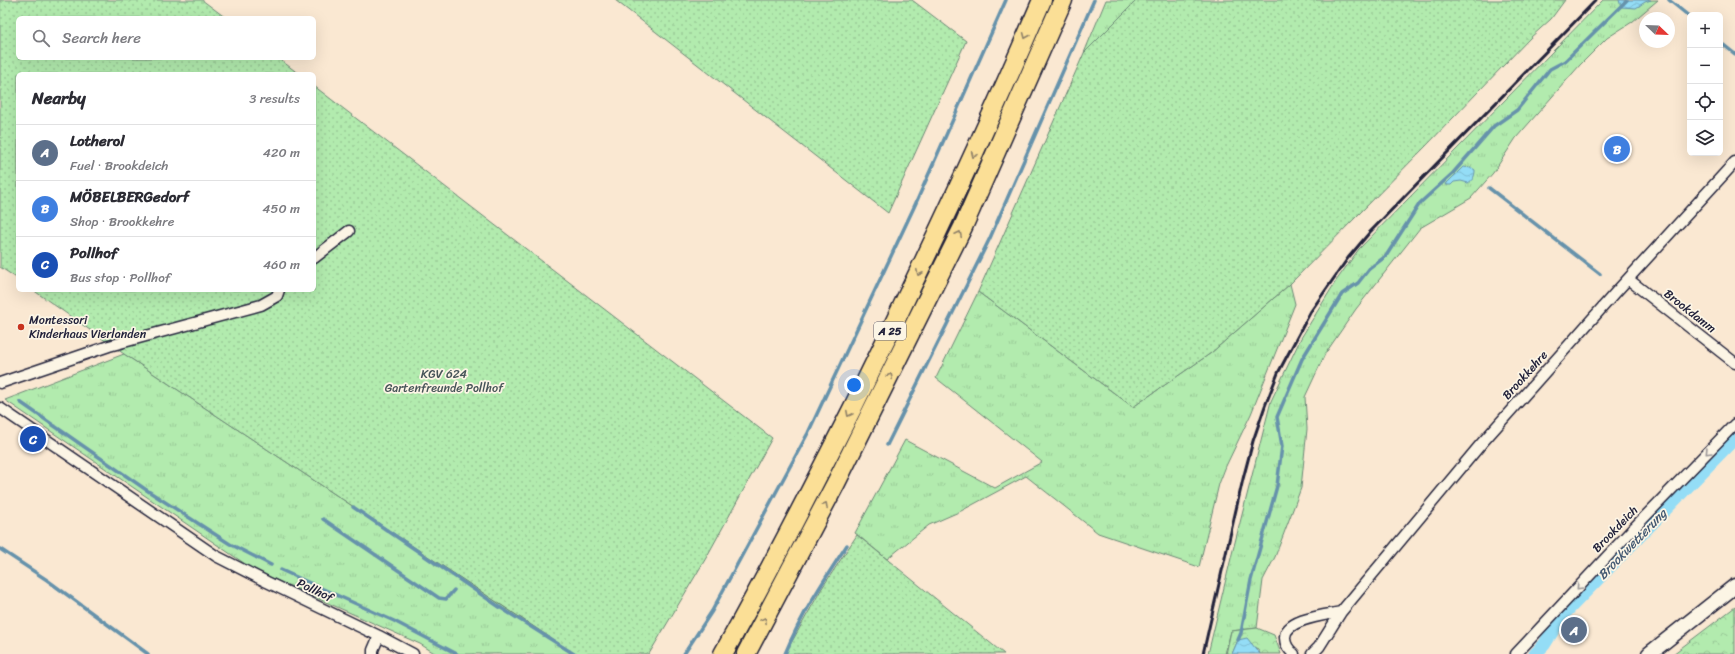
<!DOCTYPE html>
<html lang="en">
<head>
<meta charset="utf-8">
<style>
	body { margin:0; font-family:Sriracha,sans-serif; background:#f2f2f3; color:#2b2b33 }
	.controls { position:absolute; right:12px; top:12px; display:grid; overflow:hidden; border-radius:6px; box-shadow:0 4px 16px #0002 }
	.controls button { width:36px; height:36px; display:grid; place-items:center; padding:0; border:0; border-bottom:1px solid #e1e1e2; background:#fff; color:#2b2b33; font:20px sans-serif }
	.compass { position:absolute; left:1639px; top:12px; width:36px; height:36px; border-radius:50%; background:#fff; box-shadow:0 4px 16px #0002; rotate:113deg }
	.you { position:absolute; left:854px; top:385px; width:14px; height:14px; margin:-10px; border:3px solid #fff; border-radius:50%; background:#1a73e8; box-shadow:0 0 0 6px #1a73e833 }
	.badge { display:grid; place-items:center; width:26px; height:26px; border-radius:50%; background:#c8321e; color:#fff; font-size:13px; font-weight:700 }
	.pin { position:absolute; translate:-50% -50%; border:2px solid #fff; box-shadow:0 1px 4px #0006 }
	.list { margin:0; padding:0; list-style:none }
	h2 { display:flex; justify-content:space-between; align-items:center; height:52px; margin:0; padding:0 16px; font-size:17px }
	h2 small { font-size:13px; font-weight:400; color:#7c7c81 }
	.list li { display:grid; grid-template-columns:26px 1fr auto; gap:12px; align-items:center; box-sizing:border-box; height:56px; padding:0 16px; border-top:1px solid #e1e1e2 }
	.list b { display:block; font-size:15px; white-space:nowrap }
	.list p { margin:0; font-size:13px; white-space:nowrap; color:#7c7c81 }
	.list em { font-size:13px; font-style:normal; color:#7c7c81 }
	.icon { flex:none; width:22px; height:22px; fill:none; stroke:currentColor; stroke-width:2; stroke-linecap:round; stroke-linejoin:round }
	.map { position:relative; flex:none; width:1735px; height:654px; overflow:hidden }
	.search { position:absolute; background:#fff; box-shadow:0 4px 16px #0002; left:16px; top:16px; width:300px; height:44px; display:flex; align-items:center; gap:10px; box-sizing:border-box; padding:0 14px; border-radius:6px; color:#7c7c81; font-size:15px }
	.panel { position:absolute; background:#fff; box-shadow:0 4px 16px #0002; left:16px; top:72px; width:300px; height:220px; border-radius:6px }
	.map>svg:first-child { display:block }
	.grass { fill:url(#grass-tufts); stroke:#6a8674 }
	.forest { fill:url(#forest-crowns); stroke:#6a8674 }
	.garden { fill:url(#garden-dots); stroke:#6a8674 }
	.water { fill:url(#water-waves); stroke:#6692ab }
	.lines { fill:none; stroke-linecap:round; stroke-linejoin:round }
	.stream { stroke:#6692ab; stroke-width:3.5 }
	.canal { stroke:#94ddf6; stroke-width:13 }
	.street-casing { stroke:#22223b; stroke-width:13 }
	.secondary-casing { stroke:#22223b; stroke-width:17 }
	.highway-casing { stroke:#22223b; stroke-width:21 }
	.street { stroke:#fcf5e5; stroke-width:10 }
	.secondary { stroke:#fcf5e5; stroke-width:14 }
	.highway { stroke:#fbdf96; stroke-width:18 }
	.rail { stroke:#22223b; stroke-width:3 }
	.oneway { stroke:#8e8068 }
	.oneway2 { stroke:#9a9698 }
	.poi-dot { fill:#c8321e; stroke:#fcf5e5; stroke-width:1.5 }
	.labels { text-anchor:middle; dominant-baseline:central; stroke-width:3.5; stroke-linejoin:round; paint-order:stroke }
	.shield { fill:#fcf5e5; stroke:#63616e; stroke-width:1 }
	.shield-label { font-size:11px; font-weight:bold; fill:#22223b }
	.street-label { font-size:12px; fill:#22223b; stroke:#fcf5e5 }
	.poi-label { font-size:12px; fill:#22223b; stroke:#fcf5e5; text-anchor:start }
	.park-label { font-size:12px; fill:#465458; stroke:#fcf5e5 }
	.water-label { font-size:13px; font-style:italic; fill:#445a73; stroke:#fcf5e5 }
</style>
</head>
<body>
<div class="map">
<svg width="1735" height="654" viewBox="0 0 1735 654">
	<defs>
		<pattern id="grass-tufts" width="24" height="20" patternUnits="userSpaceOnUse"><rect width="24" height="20" fill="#b2ebae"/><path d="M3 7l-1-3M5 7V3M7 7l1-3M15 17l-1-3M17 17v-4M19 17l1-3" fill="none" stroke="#99c997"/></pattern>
		<pattern id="forest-crowns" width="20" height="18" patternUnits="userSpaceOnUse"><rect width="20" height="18" fill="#b2ebae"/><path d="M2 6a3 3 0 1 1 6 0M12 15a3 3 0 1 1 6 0" fill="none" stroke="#99c997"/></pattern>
		<pattern id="garden-dots" width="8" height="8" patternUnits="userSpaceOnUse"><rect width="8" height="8" fill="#b2ebae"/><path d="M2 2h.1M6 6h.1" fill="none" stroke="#99c997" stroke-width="1.8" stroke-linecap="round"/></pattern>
		<pattern id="water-waves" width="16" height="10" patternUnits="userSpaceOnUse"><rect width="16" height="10" fill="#94ddf6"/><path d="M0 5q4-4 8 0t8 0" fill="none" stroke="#7fbdd4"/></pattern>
	</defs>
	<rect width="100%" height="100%" fill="#fae8d2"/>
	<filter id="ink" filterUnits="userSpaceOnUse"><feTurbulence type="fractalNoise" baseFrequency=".025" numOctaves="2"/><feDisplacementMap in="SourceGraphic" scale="8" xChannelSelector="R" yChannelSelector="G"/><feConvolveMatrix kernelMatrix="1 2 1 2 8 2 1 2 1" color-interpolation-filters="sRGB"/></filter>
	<g filter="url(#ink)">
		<!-- grass -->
		<path class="grass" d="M 1106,0 L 1137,0 L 1084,53 Z
			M 1603,0 L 1658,0 L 1632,22 L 1607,38 L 1580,65 L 1516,138 L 1493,173 L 1471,198 L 1420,228 L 1356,309 L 1325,354 L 1305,397 L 1307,429 L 1301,488 L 1275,557 L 1263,580 L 1257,628 L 1231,631 L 1225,654 L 1208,654 L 1232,554 L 1271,401 L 1301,338 L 1336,281 L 1359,249 Z
			M 1290,284 L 1295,304 L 1251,414 L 1226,466 L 1219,484 L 1199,567 L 1098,533 L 1026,476 L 961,511 L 929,525 L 887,559 L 855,533 L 905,440 L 995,488 L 1042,462 L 936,378 L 978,292 L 1133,407 L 1211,353 Z
			M 124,354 L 575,654 L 436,654 L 420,644 L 254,570 L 5,400 Z"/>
		<!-- forest -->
		<path class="forest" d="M 1735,607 L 1735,654 L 1673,654 Z
			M 1257,628 L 1274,635 L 1281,654 L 1260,654 L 1258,649 L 1238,640 L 1232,654 L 1226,654 L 1231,631 Z"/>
		<!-- garden -->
		<path class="garden" d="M 0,0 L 202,0 L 226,18 L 18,18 L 18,58 L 278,58 L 299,74 L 18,74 L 18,279 L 0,267 Z
			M 615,0 L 912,0 L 966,41 L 888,213 Z
			M 1137,0 L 1565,0 L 1551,19 L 1530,38 L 1426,146 L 1290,284 L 1211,353 L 1133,407 L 978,292 L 1084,53 Z
			M 314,86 L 772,438 L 706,558 L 649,654 L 575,654 L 124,354 L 33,290 L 314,290 Z
			M 857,535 L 1004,654 L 785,654 L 822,588 Z"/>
		<!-- water -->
		<path class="water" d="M 1619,0 L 1651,0 L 1645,2 L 1636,8 L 1621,7 Z
			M 1463,167 L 1472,168 L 1475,170 C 1475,176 1473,180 1468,183 L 1461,181 L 1454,182 L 1451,185 L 1446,185 L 1447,183 Z
			M 1247,638 L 1260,654 L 1232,654 L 1238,640 Z"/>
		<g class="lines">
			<!-- stream -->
			<path class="stream" d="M 1669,0 L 1690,17
				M 1720,42 L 1735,54
				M 1489,188 L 1600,274
				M 20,402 L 145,489 L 230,544 L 271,565
				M 887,445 L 990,238 L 1094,0
				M 353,507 L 501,608 L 574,654
				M 323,519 L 439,598 L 446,599 L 454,590
				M 0,549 L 47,580 L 148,654
				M 281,570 L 394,621 L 457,654
				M 1238,640 L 1241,633 L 1251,580 L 1277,486 L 1282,446 L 1277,417 L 1302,359 L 1342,294 L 1358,283 L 1369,269 L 1386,256 L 1420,203 L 1453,173 L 1494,126 L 1517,110 L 1550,69 L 1565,61 L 1627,0
				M 684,654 L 712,611 L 808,433 L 915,205 L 1006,0
				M 785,654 C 801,615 824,580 847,545"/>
			<!-- canal -->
			<path class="canal" d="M 1535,654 L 1544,645 L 1562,616 L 1735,438"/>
			<!-- street casing -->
			<g class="street-casing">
				<path id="street" d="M 314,258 L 349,231
					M 1628,279 L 1735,363
					M 0,383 L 109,346 L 261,305 L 277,296 L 279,290
					M 0,408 L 216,556 L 267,582 L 379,636 L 413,654
					M 373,654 L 373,650 L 379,636
					M 1294,654 C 1289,650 1285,645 1285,638 C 1284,619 1326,615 1341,612
					M 1312,654 L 1319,647 L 1341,612 L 1481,444 L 1616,292 L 1735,162
					M 1516,654 L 1631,531 L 1735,424"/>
			</g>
			<!-- secondary casing -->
			<g class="secondary-casing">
				<path id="secondary" d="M 1649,654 L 1735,586"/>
			</g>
			<!-- highway casing -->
			<g class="highway-casing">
				<path id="highway" d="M 723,654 C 769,572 812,488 854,405 C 920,272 983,137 1042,0
					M 746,654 L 836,483 L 963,227 L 1063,0"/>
			</g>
			<!-- street -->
			<use href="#street" class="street"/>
			<!-- secondary -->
			<use href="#secondary" class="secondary"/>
			<!-- highway -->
			<use href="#highway" class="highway"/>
			<!-- rail -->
			<path class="rail" d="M 1203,654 L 1243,479 L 1253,441 L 1265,406 L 1278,373 L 1311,311 L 1348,258 L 1370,232 L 1596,0"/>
		</g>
		<!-- one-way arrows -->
		<defs><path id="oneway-chevron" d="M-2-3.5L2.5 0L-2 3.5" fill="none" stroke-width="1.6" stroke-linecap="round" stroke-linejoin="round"/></defs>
		<g class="oneway">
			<use href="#oneway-chevron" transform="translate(1026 36) rotate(113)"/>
			<use href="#oneway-chevron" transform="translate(974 155) rotate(114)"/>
			<use href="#oneway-chevron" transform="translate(959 234) rotate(-64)"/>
			<use href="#oneway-chevron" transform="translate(919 273) rotate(116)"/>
			<use href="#oneway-chevron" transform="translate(890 376) rotate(-63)"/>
			<use href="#oneway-chevron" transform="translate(849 414) rotate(117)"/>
			<use href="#oneway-chevron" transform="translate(825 505) rotate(-62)"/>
			<use href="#oneway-chevron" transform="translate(764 620) rotate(-62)"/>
		</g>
		<g class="oneway2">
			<use href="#oneway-chevron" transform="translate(1708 452) rotate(134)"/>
			<use href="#oneway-chevron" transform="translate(1579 587) rotate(133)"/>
		</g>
	</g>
	<!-- markers -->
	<circle class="poi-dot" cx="21" cy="327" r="4"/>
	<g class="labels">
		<!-- shield labels -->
		<rect class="shield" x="874" y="322" width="32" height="18" rx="3"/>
		<g class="shield-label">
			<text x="890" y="331">A 25</text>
		</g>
		<!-- street labels -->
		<g class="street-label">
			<text transform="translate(1690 311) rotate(38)">Brookdamm</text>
			<text transform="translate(1525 375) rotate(-48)">Brookkehre</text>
			<text transform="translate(1615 529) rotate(-46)">Brookdeich</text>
			<text transform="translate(315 590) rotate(25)">Pollhof</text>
		</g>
		<!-- poi labels -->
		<g class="poi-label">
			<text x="29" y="320">Montessori<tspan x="29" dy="14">Kinderhaus Vierlanden</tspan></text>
		</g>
		<!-- park labels -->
		<g class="park-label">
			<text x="444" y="374">KGV 624<tspan x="444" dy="14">Gartenfreunde Pollhof</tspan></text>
		</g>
		<!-- water labels -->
		<g class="water-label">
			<text transform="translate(1632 544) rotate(-46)">Brookwetterung</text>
		</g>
	</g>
</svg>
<div class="controls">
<button>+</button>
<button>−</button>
<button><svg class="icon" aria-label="locate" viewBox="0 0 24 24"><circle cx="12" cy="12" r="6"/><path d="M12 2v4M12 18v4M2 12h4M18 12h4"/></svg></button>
<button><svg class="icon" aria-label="layers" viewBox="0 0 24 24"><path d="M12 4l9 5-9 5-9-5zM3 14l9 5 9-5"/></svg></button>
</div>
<svg class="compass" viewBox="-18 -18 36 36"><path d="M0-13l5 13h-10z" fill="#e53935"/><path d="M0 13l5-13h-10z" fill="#7c7c81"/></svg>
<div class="you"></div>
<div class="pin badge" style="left:1574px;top:630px;background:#5c6f8a">A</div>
<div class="pin badge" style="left:1617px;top:149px;background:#3f7fe0">B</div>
<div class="pin badge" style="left:33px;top:439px;background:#1a4fb4">C</div>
<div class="search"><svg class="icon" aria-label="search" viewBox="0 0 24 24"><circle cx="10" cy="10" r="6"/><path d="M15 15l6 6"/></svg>Search here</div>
<section class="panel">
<h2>Nearby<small>3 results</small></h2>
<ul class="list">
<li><span class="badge" style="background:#5c6f8a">A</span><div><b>Lotherol</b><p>Fuel · Brookdeich</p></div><em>420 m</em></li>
<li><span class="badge" style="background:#3f7fe0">B</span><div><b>MÖBELBERGedorf</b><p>Shop · Brookkehre</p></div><em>450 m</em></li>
<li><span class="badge" style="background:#1a4fb4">C</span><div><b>Pollhof</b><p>Bus stop · Pollhof</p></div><em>460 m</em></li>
</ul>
</section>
</div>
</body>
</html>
